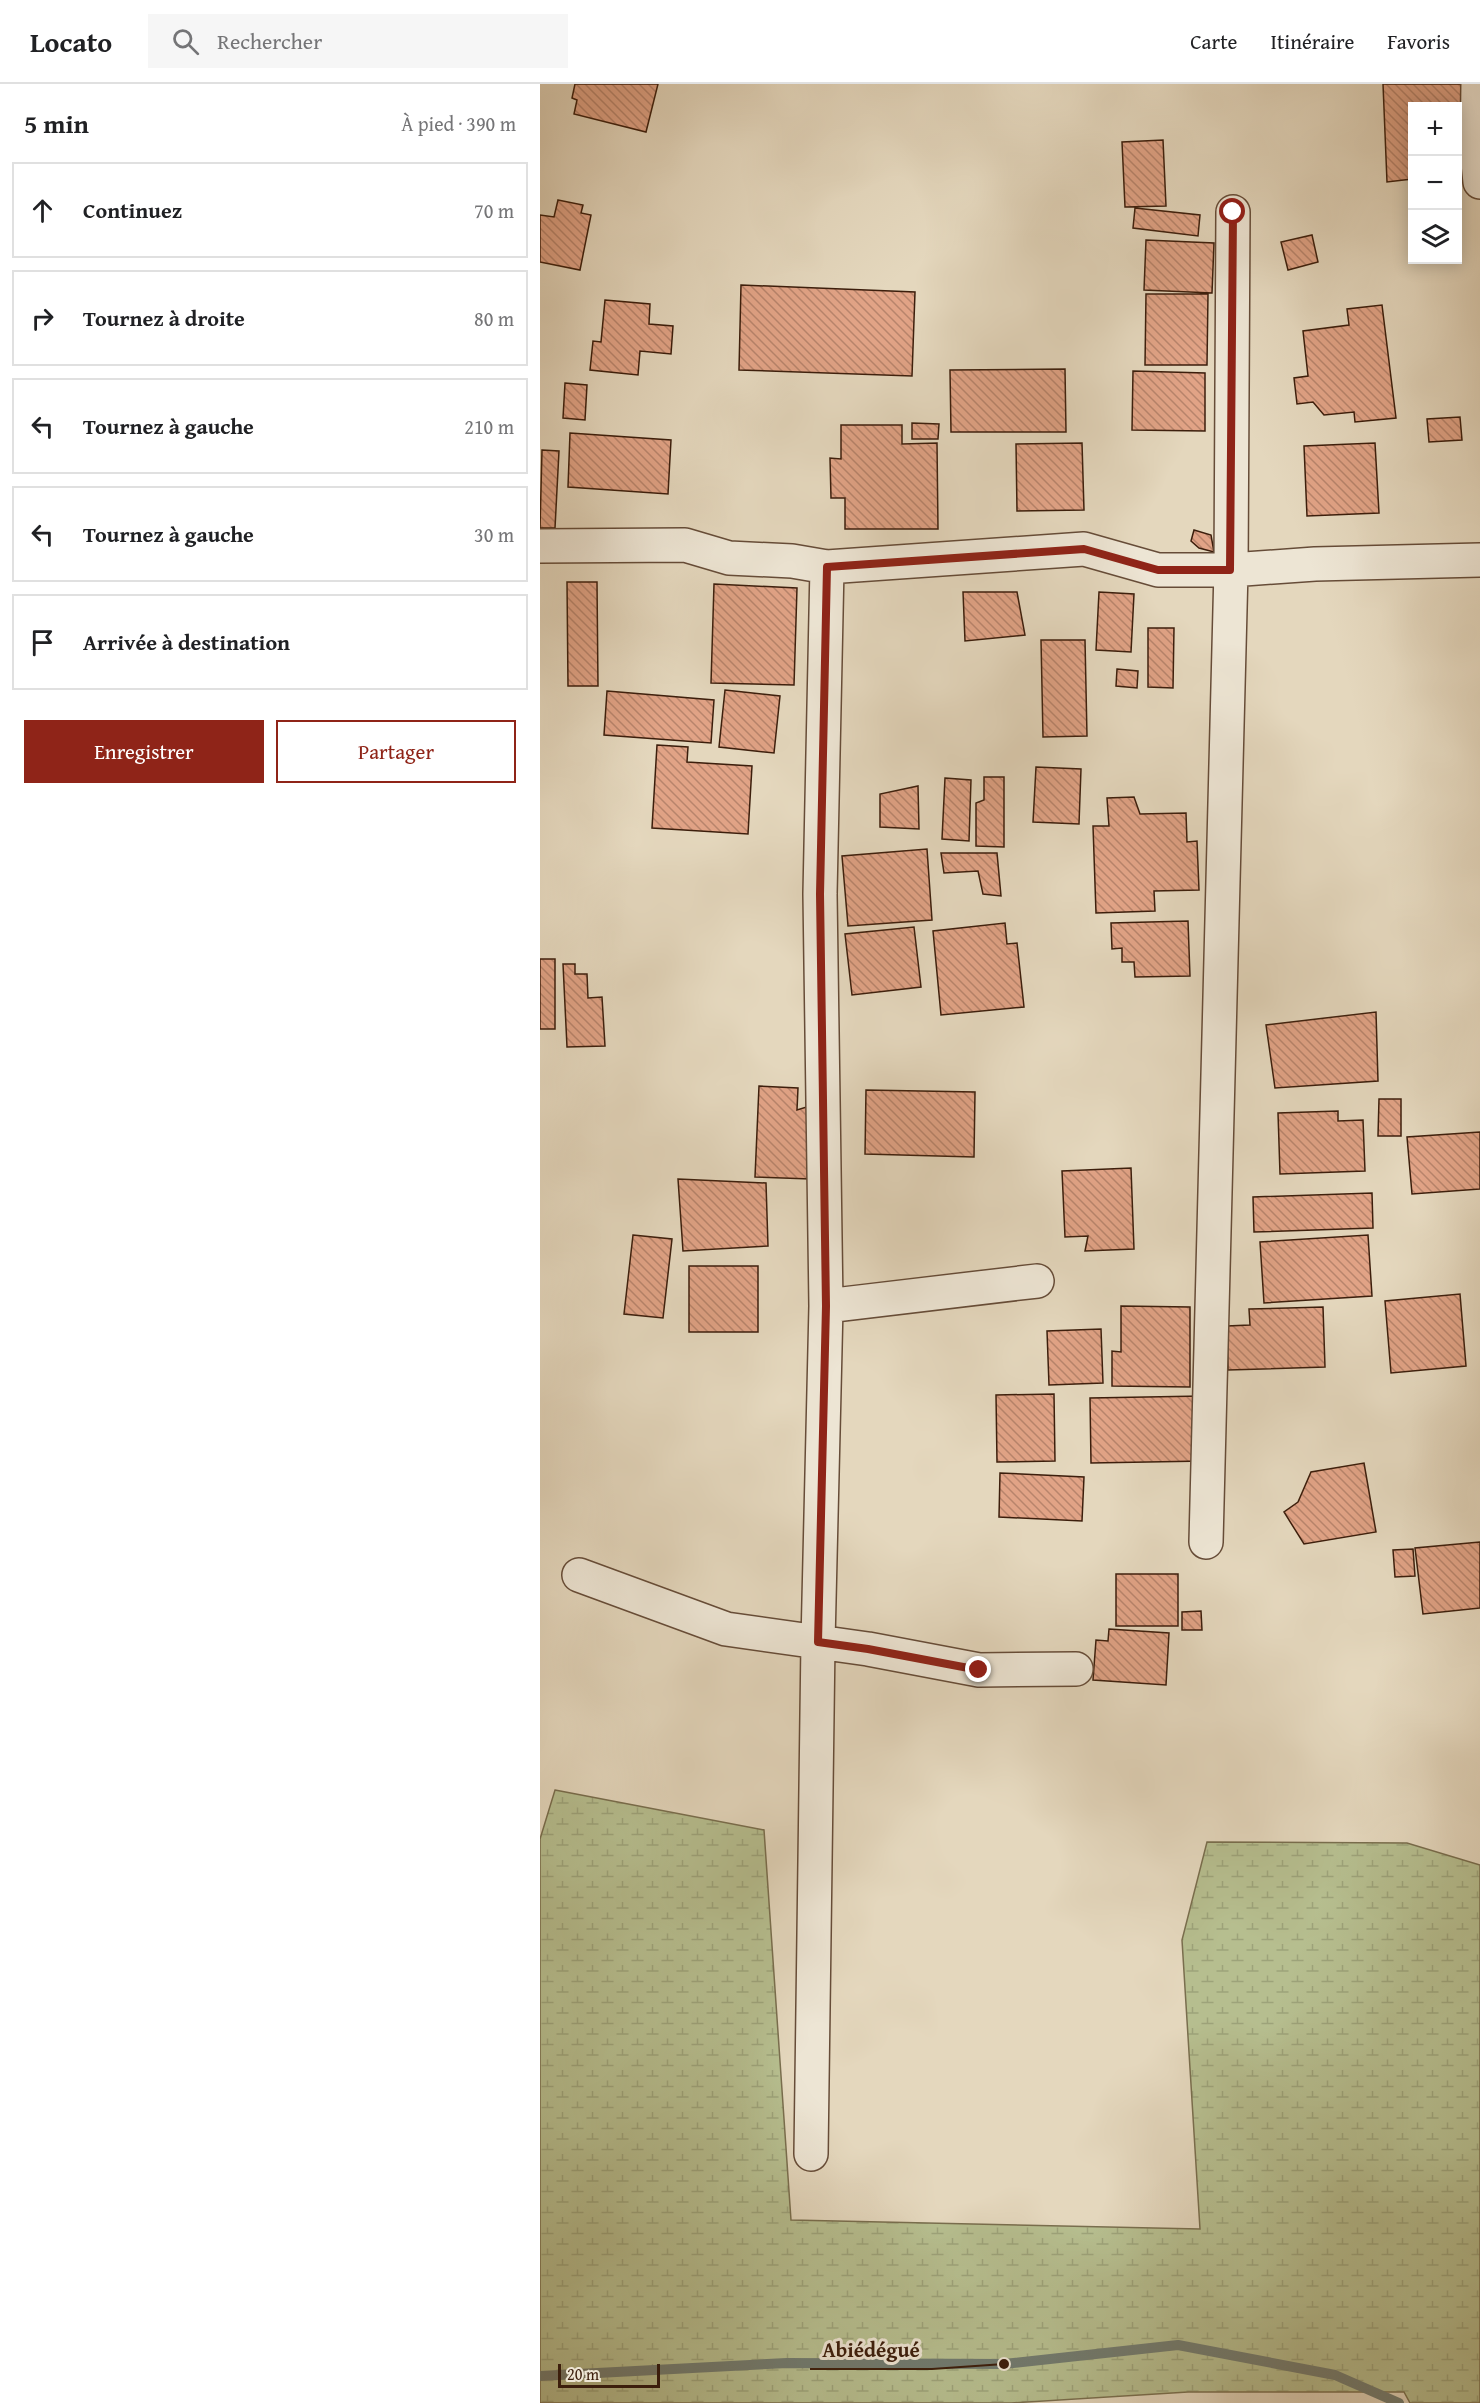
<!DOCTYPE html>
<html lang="fr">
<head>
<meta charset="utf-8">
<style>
	body { margin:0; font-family:"Gentium Book Plus",serif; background:#f6f6f6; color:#202124 }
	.controls { position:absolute; right:18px; top:18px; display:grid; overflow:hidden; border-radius:0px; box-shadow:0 3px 15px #0003 }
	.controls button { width:54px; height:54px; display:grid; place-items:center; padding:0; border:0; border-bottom:2px solid #e0e0e0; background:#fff; color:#202124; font:30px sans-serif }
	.scale { position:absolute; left:18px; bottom:15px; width:102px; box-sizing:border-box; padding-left:6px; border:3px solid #3c1e0c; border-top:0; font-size:16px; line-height:21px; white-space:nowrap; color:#3c1e0c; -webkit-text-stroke:4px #ede5d4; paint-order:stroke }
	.stop { position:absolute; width:18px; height:18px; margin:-14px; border:4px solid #8f2418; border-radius:50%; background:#fff }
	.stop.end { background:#8f2418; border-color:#fff; box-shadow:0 2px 6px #0008 }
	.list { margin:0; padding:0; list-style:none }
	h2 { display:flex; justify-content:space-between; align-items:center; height:78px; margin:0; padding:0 24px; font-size:26px }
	h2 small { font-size:20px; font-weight:400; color:#757577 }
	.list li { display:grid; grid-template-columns:39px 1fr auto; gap:18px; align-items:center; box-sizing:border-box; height:96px; margin:0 12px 12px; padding:0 12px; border:2px solid #e0e0e0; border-radius:0px }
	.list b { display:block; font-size:22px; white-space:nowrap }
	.list em { font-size:20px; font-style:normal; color:#757577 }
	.actions { display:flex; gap:12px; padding:18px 24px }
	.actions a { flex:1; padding:14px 0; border:2px solid #8f2418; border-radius:0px; text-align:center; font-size:21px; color:#8f2418 }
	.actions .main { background:#8f2418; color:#fff }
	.icon { flex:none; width:33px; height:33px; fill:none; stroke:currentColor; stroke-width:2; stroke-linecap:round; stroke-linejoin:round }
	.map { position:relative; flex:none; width:940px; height:2319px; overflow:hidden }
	header { display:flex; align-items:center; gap:36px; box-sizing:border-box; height:84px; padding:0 30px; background:#fff; border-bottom:2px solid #e0e0e0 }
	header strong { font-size:28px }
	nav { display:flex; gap:33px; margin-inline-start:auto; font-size:21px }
	.search { width:420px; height:54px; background:#f6f6f6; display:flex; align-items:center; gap:15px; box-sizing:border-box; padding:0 21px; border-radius:0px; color:#757577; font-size:22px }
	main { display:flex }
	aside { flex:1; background:#fff }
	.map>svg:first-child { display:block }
	.wetland { fill:url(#wetland-marsh); stroke:#796e4e; stroke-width:1.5 }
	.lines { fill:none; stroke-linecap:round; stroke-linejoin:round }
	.stream { stroke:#717b70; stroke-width:10 }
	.building { fill:url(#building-back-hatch); stroke:#3c1e0c; stroke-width:1.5 }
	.minor-casing { stroke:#664c38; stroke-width:36 }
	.minor { stroke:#ede5d4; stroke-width:33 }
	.route { stroke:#8f2418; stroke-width:8 }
	.leader { fill:none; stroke:#3c1e0c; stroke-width:2 }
	.callout-dot { fill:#3c1e0c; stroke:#ede5d4; stroke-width:2 }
	.callout-label { font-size:21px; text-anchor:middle; font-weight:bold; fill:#3c1e0c; stroke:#ede5d4; stroke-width:6; stroke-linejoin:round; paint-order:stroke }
</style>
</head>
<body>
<header>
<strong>Locato</strong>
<div class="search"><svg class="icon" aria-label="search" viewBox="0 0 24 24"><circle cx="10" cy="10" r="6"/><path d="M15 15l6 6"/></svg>Rechercher</div>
<nav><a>Carte</a><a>Itinéraire</a><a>Favoris</a></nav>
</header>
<main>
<aside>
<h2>5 min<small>À pied · 390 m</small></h2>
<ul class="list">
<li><svg class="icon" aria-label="ahead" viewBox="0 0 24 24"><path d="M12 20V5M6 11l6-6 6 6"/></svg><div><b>Continuez</b></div><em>70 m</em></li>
<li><svg class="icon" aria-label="right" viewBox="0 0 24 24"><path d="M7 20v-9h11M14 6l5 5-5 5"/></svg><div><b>Tournez à droite</b></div><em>80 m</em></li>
<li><svg class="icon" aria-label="left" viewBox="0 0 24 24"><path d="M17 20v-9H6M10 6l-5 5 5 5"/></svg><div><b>Tournez à gauche</b></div><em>210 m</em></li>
<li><svg class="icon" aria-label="left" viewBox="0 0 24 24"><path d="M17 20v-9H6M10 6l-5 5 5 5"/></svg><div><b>Tournez à gauche</b></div><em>30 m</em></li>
<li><svg class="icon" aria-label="arrive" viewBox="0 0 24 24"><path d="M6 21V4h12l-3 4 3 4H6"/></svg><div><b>Arrivée à destination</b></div></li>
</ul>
<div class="actions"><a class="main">Enregistrer</a><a>Partager</a></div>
</aside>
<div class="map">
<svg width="940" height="2319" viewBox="0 0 940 2319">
	<defs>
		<pattern id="wetland-marsh" width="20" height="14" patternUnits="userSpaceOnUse" patternTransform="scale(1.5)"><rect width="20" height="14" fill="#b6be8f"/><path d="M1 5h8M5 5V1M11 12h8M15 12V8" fill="none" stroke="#9da37a"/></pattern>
		<pattern id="building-back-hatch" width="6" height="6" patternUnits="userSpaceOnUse" patternTransform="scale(1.5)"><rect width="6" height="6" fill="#e1a386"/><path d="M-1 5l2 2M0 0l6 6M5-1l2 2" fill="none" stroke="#b8846c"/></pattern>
	</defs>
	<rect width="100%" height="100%" fill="#e4d7bd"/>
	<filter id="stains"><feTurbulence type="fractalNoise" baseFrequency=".00333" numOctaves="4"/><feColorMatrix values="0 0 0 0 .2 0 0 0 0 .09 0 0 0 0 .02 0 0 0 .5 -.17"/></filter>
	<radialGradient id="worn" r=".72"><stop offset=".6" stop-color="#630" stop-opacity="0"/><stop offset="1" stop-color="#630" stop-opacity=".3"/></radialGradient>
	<!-- wetland -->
	<path class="wetland" d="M 15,1706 L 224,1746 L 251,2136 L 660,2145 L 642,1856 L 667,1758 L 867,1759 L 940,1781 L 940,2319 L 870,2319 L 864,2308 L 648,2308 L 471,2319 L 0,2319 L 0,1755 Z"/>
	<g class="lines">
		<!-- stream -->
		<path class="stream" d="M 0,2292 L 247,2279 L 464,2280 L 638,2261 L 795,2291 L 859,2319"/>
	</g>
	<!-- building -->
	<path class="building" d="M 35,0 L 118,0 L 106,48 L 34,30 L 37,16 L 32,14 Z
		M 843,0 L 921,0 L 927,88 L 918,90 L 918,22 L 872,22 L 872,95 L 847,98 Z
		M 623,56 L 626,122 L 585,123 L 582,58 Z
		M 18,116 L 43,121 L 41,129 L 51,131 L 40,186 L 0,178 L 0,131 L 14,133 Z
		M 595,124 L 660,131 L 658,152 L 593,144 Z
		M 772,151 L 778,178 L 748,186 L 741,158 Z
		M 606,156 L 674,159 L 672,209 L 604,206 Z
		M 201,201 L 375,208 L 372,292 L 199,286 Z
		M 606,210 L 668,210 L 667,281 L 605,281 Z
		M 65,216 L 110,220 L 109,240 L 133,242 L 131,270 L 100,267 L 98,291 L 50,286 L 53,257 L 61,258 Z
		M 842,221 L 856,334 L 815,338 L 814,328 L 784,331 L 773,318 L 757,320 L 754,294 L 768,292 L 763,247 L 809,241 L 807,225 Z
		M 525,285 L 526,348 L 411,348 L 410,286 Z
		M 593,287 L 665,289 L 665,347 L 592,346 Z
		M 25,299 L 47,301 L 45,336 L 23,334 Z
		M 920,333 L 922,356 L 889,358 L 887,335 Z
		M 372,339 L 399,340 L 398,355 L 372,355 Z
		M 301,341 L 362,341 L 362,360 L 397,359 L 398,445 L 305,445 L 305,414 L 291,414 L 290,374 L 301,375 Z
		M 30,349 L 131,356 L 128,410 L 28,403 Z
		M 542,359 L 544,426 L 477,427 L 476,360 Z
		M 835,359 L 839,429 L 767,432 L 764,362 Z
		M 2,366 L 19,367 L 15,444 L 0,444 Z
		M 654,446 L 671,451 L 674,468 L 659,464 L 651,457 Z
		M 27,498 L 57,498 L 58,602 L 28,602 Z
		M 174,500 L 257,504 L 254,601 L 171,599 Z
		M 423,508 L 477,508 L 485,551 L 425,557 Z
		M 559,508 L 594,510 L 591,568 L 556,566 Z
		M 608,544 L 634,544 L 633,604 L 608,603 Z
		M 501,556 L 545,556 L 547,652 L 503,653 Z
		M 577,585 L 598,587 L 597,604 L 576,602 Z
		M 185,606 L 240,612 L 234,669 L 179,663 Z
		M 67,607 L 174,616 L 171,659 L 64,651 Z
		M 117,661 L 148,663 L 147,678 L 212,682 L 208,750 L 112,744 Z
		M 496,683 L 541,685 L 539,740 L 493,738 Z
		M 444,693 L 464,693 L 464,763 L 436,762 L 436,719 L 444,716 Z
		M 405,694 L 431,696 L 429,757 L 402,755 Z
		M 378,702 L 379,745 L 340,743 L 340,710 Z
		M 594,713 L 600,730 L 646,729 L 647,758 L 657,757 L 659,806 L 614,807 L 615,827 L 556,829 L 553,742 L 569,742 L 567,714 Z
		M 387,765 L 392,836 L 308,842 L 302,772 Z
		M 401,769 L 457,769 L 461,812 L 443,810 L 438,787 L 404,789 Z
		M 648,837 L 650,892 L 595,893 L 594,878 L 582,878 L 582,864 L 572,865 L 571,839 Z
		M 465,839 L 467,860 L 477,859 L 484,923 L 401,931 L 393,847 Z
		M 374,843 L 381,903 L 312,911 L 305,850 Z
		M 0,875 L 15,875 L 15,945 L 0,945 Z
		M 23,880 L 35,880 L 35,890 L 47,890 L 48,914 L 62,913 L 65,962 L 27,963 Z
		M 836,928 L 838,997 L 735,1004 L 726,941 Z
		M 219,1002 L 258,1004 L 257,1026 L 273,1021 L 270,1095 L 215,1093 Z
		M 326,1006 L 435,1008 L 434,1073 L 325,1070 Z
		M 839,1015 L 861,1015 L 861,1052 L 838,1052 Z
		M 798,1027 L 798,1037 L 823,1036 L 825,1087 L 740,1090 L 738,1029 Z
		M 940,1048 L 940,1105 L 872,1110 L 867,1053 Z
		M 591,1084 L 594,1165 L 545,1167 L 548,1152 L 525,1153 L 522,1087 Z
		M 138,1095 L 226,1099 L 228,1162 L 143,1167 Z
		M 832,1109 L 833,1144 L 714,1148 L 713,1113 Z
		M 93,1151 L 132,1155 L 123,1234 L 84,1230 Z
		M 828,1151 L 832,1212 L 724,1219 L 720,1158 Z
		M 149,1182 L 218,1182 L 218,1248 L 149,1248 Z
		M 920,1210 L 926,1282 L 851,1289 L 845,1217 Z
		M 581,1222 L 650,1223 L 650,1303 L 572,1302 L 572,1267 L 581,1268 Z
		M 783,1223 L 785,1283 L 688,1286 L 687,1242 L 710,1241 L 709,1225 Z
		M 561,1245 L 563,1299 L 509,1301 L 507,1247 Z
		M 514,1310 L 515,1377 L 457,1378 L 456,1311 Z
		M 662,1312 L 664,1377 L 551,1379 L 550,1314 Z
		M 824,1379 L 836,1448 L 764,1460 L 744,1428 L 758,1418 L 771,1388 Z
		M 460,1389 L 544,1393 L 542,1437 L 459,1433 Z
		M 940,1458 L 940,1524 L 883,1530 L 875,1464 Z
		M 873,1465 L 875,1492 L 855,1493 L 853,1466 Z
		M 576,1490 L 638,1490 L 638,1542 L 576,1542 Z
		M 661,1527 L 662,1546 L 642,1546 L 642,1528 Z
		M 569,1545 L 629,1549 L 626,1601 L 553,1596 L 556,1556 L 568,1557 Z"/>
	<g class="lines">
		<!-- minor casing -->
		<g class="minor-casing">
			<path id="minor" d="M 938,0 L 937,69 L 940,98
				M 0,462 L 145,461 L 189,474 L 252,477 L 287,483 L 280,810 L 286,1222 L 278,1558 L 271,2070
				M 287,483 L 544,465 L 618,486 L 691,486 L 775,480 L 940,476
				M 286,1222 L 497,1197
				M 666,1458 L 691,486 L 693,128
				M 39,1491 L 186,1545 L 328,1565 L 439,1586 L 536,1585"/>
		</g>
		<!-- minor -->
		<use href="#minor" class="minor"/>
	</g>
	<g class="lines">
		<!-- route -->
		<path class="route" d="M 439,1586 L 328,1565 L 278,1558 L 286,1222 L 280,810 L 287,483 L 544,465 L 618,486 L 690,486 L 693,128"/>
	</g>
	<!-- callouts -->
	<path class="leader" d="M464 2280L392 2285H270"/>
	<circle class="callout-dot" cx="464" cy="2280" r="6"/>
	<g class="callout-label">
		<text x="331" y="2273">Abiédégué</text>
	</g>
	<rect width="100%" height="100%" filter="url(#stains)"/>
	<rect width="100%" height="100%" fill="url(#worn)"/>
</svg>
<div class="controls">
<button>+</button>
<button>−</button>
<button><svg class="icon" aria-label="layers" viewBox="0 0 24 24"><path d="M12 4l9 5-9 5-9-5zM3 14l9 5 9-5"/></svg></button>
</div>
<div class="scale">20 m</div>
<div class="stop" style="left:693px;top:128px"></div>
<div class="stop end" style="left:439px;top:1586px"></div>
</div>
</main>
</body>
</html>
